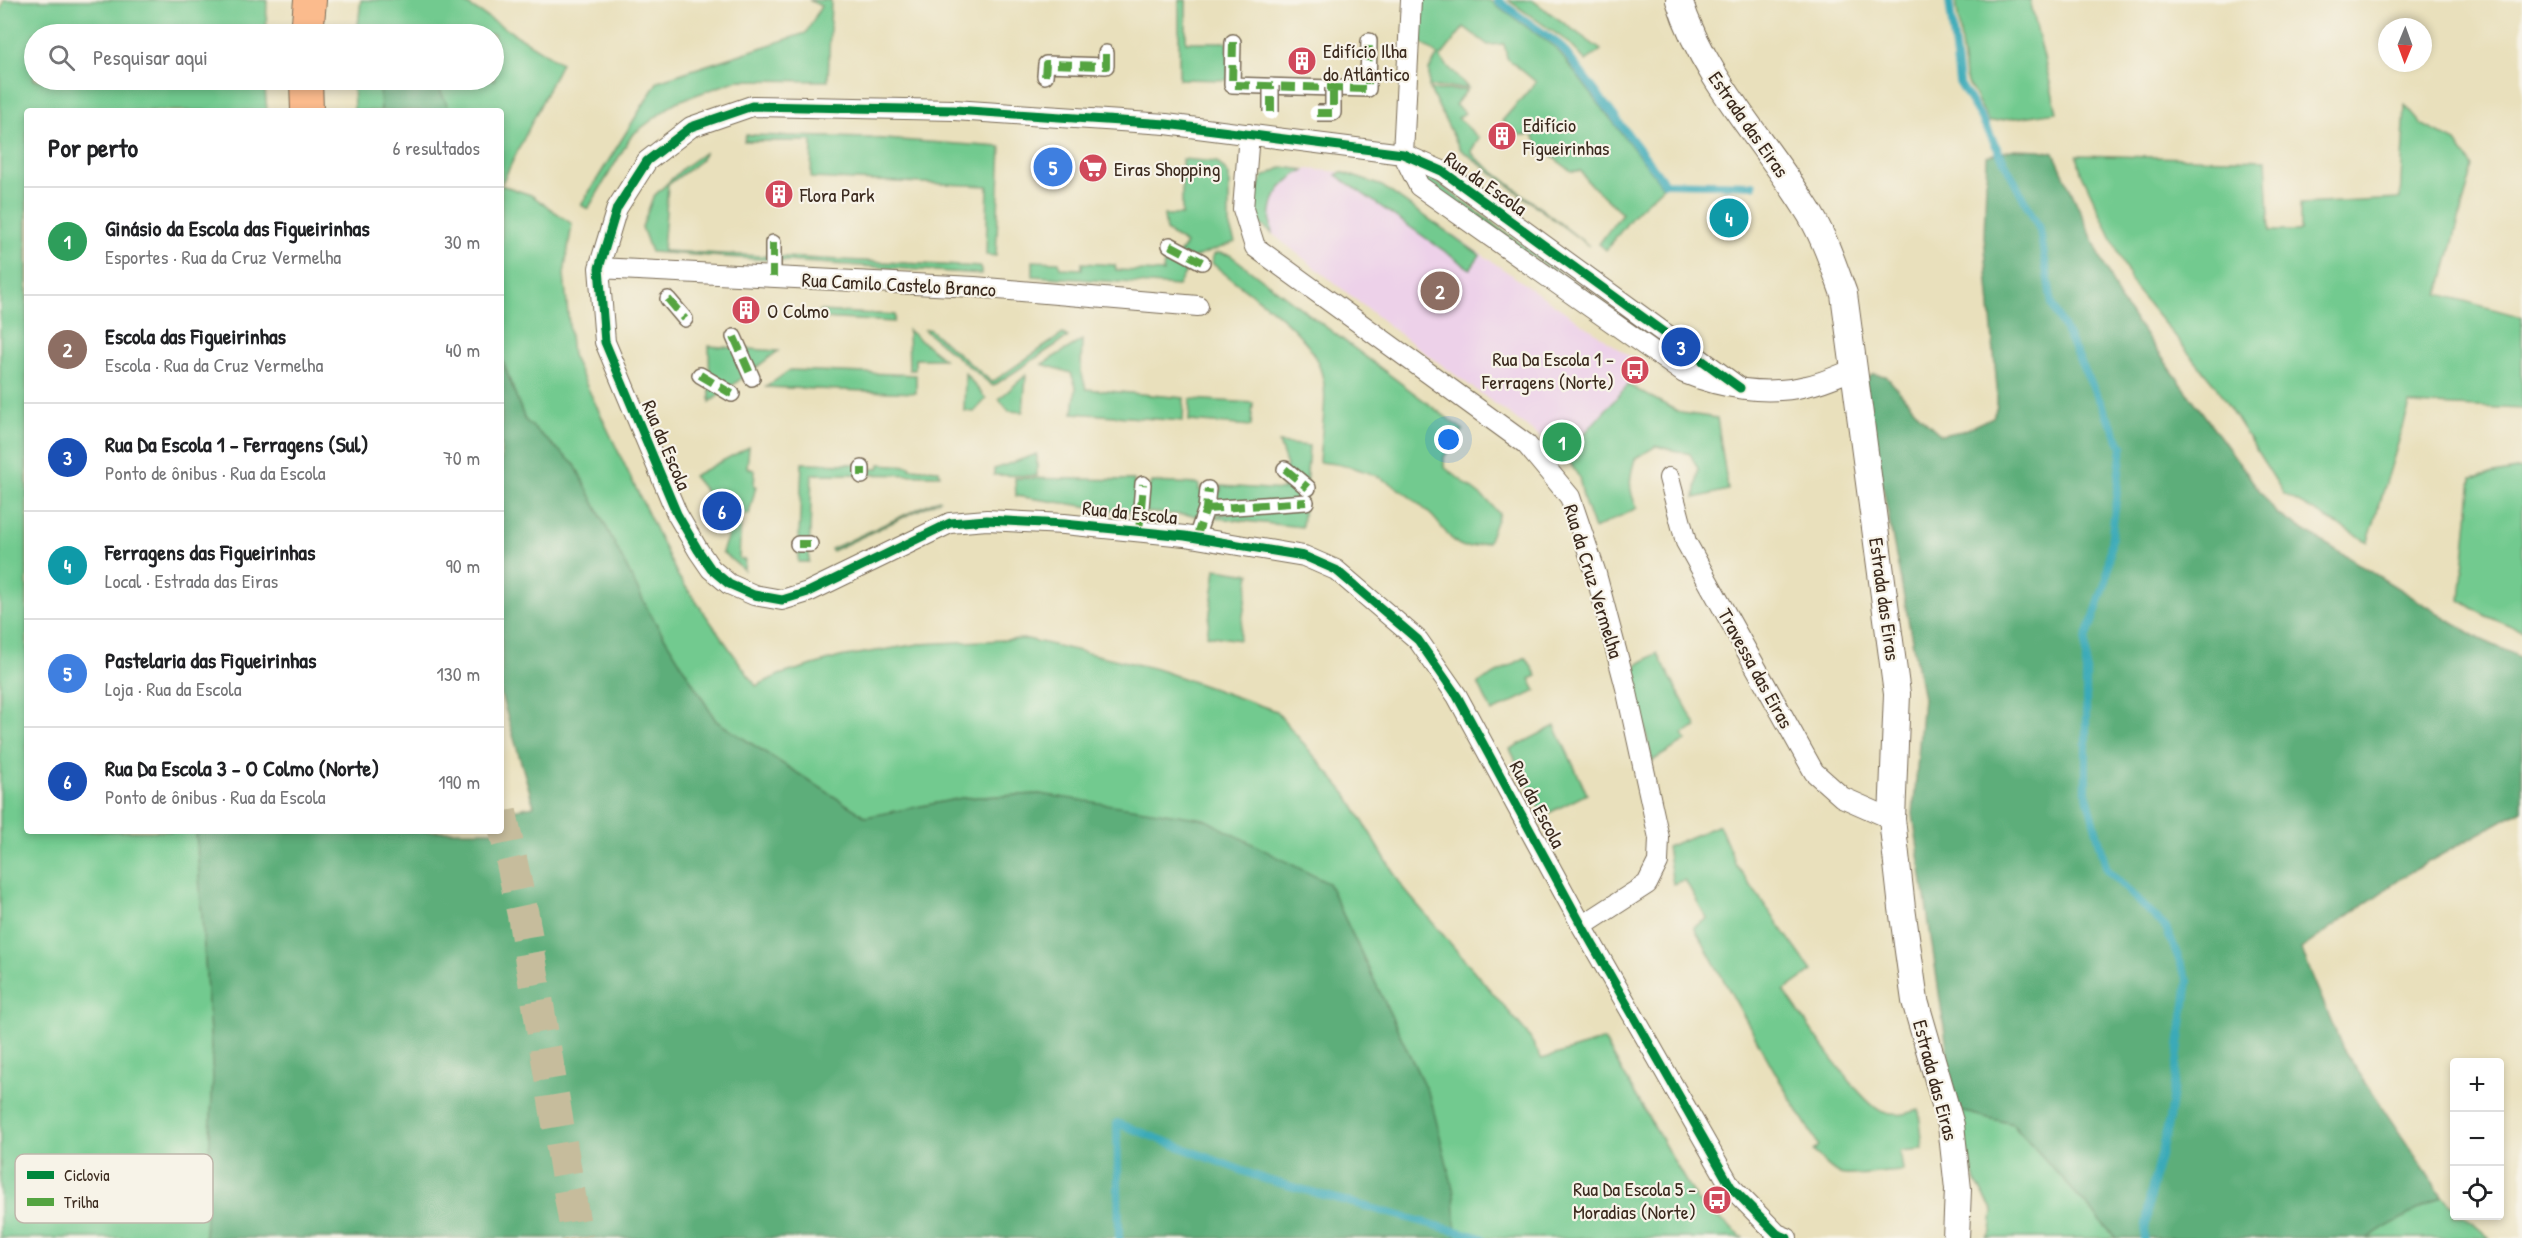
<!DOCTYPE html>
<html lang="pt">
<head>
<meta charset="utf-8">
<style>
	body { margin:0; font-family:"Patrick Hand",sans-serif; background:#f2f2f2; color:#202124 }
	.controls { position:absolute; right:18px; bottom:18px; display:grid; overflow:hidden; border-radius:6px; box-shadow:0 3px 9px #0003 }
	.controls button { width:54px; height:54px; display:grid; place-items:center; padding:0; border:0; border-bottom:2px solid #e0e0e0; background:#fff; color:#202124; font:30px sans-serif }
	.compass { position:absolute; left:2378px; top:18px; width:54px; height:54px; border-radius:50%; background:#fff; box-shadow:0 3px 9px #0003; rotate:181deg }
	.you { position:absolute; left:1449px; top:440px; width:21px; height:21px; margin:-15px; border:4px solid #fff; border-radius:50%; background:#1a73e8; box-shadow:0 0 0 9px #1a73e833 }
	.badge { display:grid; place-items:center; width:39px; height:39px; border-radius:50%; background:#ea580c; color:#fff; font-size:20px; font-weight:700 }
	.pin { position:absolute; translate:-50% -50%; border:3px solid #fff; box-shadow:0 2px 6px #0006 }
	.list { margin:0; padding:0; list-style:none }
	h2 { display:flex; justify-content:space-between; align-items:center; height:78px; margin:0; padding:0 24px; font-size:26px }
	h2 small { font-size:20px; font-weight:400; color:#757577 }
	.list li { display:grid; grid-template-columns:39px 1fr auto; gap:18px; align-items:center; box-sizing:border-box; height:108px; padding:0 24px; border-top:2px solid #e0e0e0 }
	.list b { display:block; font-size:22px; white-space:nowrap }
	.list p { margin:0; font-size:20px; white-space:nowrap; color:#757577 }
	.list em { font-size:20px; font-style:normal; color:#757577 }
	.icon { flex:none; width:33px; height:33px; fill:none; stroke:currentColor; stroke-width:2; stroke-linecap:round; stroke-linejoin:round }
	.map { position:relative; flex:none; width:2522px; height:1238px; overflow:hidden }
	.search { position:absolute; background:#fff; box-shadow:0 3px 9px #0003; left:24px; top:24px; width:480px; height:66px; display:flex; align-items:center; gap:15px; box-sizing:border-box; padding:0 21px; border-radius:33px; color:#757577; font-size:22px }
	.panel { position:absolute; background:#fff; box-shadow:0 3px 9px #0003; left:24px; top:108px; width:480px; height:726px; border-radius:6px }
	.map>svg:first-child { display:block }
	.built { fill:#edd1e9 }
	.green { fill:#72ca8f; stroke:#567a56; stroke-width:1.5 }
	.forest { fill:#5dae7a; stroke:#4c6c4c; stroke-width:1.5 }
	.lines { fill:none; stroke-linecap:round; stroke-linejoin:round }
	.stream { stroke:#3baab8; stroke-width:8 }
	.primary-tunnel { stroke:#c6bc9c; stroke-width:32; stroke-dasharray:32 16; stroke-linecap:butt }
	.pedestrian-casing { stroke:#786a55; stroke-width:18 }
	.minor-casing { stroke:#786a55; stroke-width:22 }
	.tertiary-casing { stroke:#786a55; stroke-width:28 }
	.primary-casing { stroke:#786a55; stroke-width:34 }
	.pedestrian { stroke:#fff; stroke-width:15 }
	.minor { stroke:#fff; stroke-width:20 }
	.tertiary { stroke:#fff; stroke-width:26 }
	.primary { stroke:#fbbb8d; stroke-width:32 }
	.pedestrian-bridge-casing { stroke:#786a55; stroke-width:18; stroke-linecap:butt }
	.pedestrian-bridge { stroke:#fff; stroke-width:15 }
	.quiet { stroke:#54a441; stroke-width:8; stroke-dasharray:15 8; stroke-linecap:butt }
	.cycleway-casing { stroke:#f7f3e8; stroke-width:13 }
	.cycleway { stroke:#00873e; stroke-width:9 }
	.labels { text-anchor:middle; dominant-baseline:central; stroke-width:4.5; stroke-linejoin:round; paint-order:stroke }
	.poi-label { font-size:20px; fill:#3b2a1e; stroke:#f7f3e8; text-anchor:start }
	.street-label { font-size:20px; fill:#3b2a1e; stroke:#f7f3e8 }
	.key { fill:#f7f3e8; stroke:#bfb7ab; stroke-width:1.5 }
	.key-label { font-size:16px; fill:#3b2a1e }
</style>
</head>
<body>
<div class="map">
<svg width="2522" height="1238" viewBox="0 0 2522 1238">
	<rect width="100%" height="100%" fill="#f7f3e8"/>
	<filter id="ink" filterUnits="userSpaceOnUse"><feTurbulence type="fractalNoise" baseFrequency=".0167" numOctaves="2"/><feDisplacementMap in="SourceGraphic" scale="12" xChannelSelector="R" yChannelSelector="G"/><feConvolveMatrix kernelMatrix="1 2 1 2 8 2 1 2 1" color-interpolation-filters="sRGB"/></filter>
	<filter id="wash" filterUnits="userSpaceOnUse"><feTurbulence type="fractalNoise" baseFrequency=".008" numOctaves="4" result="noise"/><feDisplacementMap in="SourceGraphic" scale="24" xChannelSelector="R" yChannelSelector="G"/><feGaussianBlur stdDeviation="1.35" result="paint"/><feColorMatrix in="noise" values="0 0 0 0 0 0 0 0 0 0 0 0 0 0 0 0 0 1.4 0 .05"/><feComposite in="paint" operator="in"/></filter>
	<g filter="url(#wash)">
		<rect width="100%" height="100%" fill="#e9e0bc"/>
		<!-- built -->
		<path class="built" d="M 1283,167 L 1341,172 L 1382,186 L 1644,366 L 1565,455 L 1398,333 L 1260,224 L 1254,202 L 1256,187 L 1263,177 Z"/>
		<!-- green -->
		<path class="green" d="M 4,0 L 267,0 L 266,34 L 34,34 L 34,80 L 264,80 L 267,111 L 27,111 L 27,831 L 196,831 L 213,1076 L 205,1238 L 0,1238 L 0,13 Z
			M 361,0 L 460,0 L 561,63 L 501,185 L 531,195 L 572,224 L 564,274 L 572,355 L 678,576 L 756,686 L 779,675 L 840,657 L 919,644 L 1027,639 L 1157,669 L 1276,711 L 1347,795 L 1403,888 L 1527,1033 L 1542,1059 L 1604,1040 L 1697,1201 L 1743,1238 L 1456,1238 L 1431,1100 L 1328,883 L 1040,794 L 962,798 L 866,817 L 716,721 L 649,612 L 575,465 L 525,420 L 501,357 L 501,111 L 450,111 L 435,80 L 494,80 L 494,34 L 357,34 Z
			M 809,0 L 831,0 L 828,81 L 738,80 L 676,102 L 632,135 L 588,209 L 581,205 L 658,81 L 806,33 L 821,6 Z
			M 1179,0 L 1186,0 L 1186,42 L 1228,42 L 1228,80 L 1179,79 Z
			M 1424,0 L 1489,0 L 1556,48 L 1663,187 L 1636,212 L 1606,250 L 1599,244 L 1622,213 L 1587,181 L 1581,171 L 1571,171 L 1538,146 L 1533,135 L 1520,135 L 1502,121 L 1536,82 L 1507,58 L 1504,44 L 1488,45 L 1464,27 L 1440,58 L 1468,88 L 1429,87 L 1429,70 L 1438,55 L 1420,42 Z
			M 1508,0 L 1532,0 L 1601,50 L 1586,61 L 1568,42 Z
			M 1956,0 L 2030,0 L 2057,112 L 1989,122 L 1965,77 Z
			M 353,80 L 383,80 L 380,88 L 381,111 L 354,111 Z
			M 1430,90 L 1467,90 L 1455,105 L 1465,113 L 1458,118 L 1479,138 L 1471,151 L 1475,157 L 1589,246 L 1460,149 Z
			M 2405,105 L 2421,124 L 2456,142 L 2473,167 L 2439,294 L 2522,317 L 2522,409 L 2410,404 L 2368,542 L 2284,494 L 2215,385 L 2134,287 L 2081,172 L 2077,155 L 2266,160 L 2270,231 L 2300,231 L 2300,204 L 2400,199 Z
			M 746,135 L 870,138 L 1001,147 L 996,256 L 986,255 L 988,186 L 811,178 L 812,141 L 744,141 Z
			M 705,152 L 700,161 L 668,185 L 663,251 L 981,267 L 981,274 L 651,252 L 642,227 L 653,197 L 683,168 Z
			M 1182,159 L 1217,162 L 1224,169 L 1229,176 L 1229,225 L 1235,242 L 1193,258 L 1178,286 L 1033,276 L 1033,261 L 1059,262 L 1060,268 L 1082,269 L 1082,263 L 1115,265 L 1116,270 L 1163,272 L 1165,252 L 1177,257 L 1186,244 L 1166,231 L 1164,215 L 1182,215 Z
			M 1283,167 L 1304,170 C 1278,184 1266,202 1272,233 L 1260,224 L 1257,216 L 1254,194 L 1263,177 Z
			M 1421,171 L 1700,373 L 1417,177 Z
			M 1341,172 L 1382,186 L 1480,255 L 1470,269 L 1336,175 Z
			M 1218,253 L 1230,255 L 1463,430 L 1444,457 L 1444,467 L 1488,501 L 1499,514 L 1488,542 C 1481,543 1471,548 1465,547 C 1451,544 1441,524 1431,515 C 1396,482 1367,466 1319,462 C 1320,438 1328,402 1323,379 C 1312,326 1248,296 1212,263 L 1213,255 Z
			M 819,311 L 895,315 L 894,322 L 819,318 Z
			M 929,329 L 992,382 L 1063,334 L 1068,337 L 993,386 L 924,330 Z
			M 908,330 L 944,359 L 915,359 L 915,370 L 909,370 Z
			M 1082,340 L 1081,371 L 1086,389 L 1184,398 L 1183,421 L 1073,413 L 1076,387 L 1071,373 L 1042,364 Z
			M 709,346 L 778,351 L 710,402 Z
			M 790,370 L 916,375 L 916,393 L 766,387 Z
			M 965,373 L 986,399 L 974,412 L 964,411 Z
			M 1026,375 L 1023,412 L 1009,411 L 999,399 Z
			M 1628,385 L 1681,413 L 1717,418 L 1728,490 L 1695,498 L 1698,469 L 1690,454 L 1656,446 L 1635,459 C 1629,478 1628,489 1637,508 L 1594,529 L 1584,501 L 1579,477 L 1565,455 Z
			M 1190,399 L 1253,403 L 1251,426 L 1189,421 Z
			M 1279,443 L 1309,446 L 1305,500 L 1199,516 L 1111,510 L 1016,496 L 1015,478 L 1134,480 L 1134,485 L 1151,486 L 1152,482 L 1199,484 L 1199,490 L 1221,491 L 1221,486 L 1284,490 L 1275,472 L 1284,472 L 1287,466 Z
			M 749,447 L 747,467 L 755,471 L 754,486 L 756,486 L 749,515 L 742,514 L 741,517 L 739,559 L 745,560 L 744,570 L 722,552 L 728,535 L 724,523 L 729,520 L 724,509 L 718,511 L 715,503 L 693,476 Z
			M 1037,454 L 1037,476 L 994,475 L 994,469 Z
			M 802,463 L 857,464 L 857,468 L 879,469 L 880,464 L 910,466 L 910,468 L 939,470 L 940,475 L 812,474 L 809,562 L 798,562 Z
			M 2522,469 L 2522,631 L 2486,616 L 2460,600 L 2472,478 Z
			M 939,499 L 940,500 L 832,551 L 831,549 Z
			M 1304,504 L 1302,527 L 1206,517 Z
			M 1216,569 L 1250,574 L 1239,640 L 1207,635 Z
			M 1657,653 L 1697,727 L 1683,734 L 1686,741 L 1652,761 L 1632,668 Z
			M 1526,657 L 1537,676 L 1530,679 L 1536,691 L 1492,712 L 1478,683 Z
			M 1555,726 L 1587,794 L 1543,816 L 1510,749 Z
			M 1719,825 L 1736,865 L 1812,971 L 1784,991 C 1802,1016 1859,1103 1883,1112 C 1897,1117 1906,1114 1919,1110 L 1923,1149 L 1900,1151 L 1903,1171 C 1889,1171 1850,1178 1840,1174 C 1830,1170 1820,1158 1813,1151 L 1819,1146 L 1784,1088 L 1694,927 L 1707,919 L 1685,880 L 1673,884 L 1667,847 Z
			M 1956,1110 L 2013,1124 L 2116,1238 L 1987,1238 L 1991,1232 L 1993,1211 L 1976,1182 Z
			M 2442,1196 L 2454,1207 L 2454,1216 L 2464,1216 L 2490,1238 L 2365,1238 Z"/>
		<!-- forest -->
		<path class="forest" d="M 383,80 L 435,80 L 450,111 L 381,111 L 380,88 Z
			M 2015,149 L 2040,150 L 2054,153 L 2120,300 L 2276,513 L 2480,639 L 2522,658 L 2522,810 L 2412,871 L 2301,949 L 2343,1049 L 2442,1196 L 2367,1238 L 2116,1238 L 2013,1124 L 1956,1110 L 1913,814 L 1923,698 L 1863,382 L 1873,374 L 1886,376 L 1922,418 L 1941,435 L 1962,431 L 1993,417 L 1997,406 L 1997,389 L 1984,236 L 1987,156 Z
			M 501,357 L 525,420 L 575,465 L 649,612 L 716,721 L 866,817 L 962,798 L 1040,794 L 1204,819 L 1328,883 L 1431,1100 L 1454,1192 L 1456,1238 L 205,1238 L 213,1076 L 196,831 L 501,831 L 501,812 L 534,806 L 501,695 Z"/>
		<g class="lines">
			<!-- stream -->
			<path class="stream" d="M 1497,0 L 1560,45 L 1665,183 L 1753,185
				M 1949,0 L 1959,82 L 1985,125 L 2040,230 L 2052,304 L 2122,446 L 2107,578 L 2086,640 L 2086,792 L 2107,870 L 2166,928 L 2188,981 L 2169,1120 L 2150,1196 L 2144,1238
				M 1119,1238 L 1117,1123 L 1264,1179 L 1482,1238"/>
		</g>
	</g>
	<g filter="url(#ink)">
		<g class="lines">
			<!-- primary-tunnel -->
			<path class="primary-tunnel" d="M 501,812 L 523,915 L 577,1238"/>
			<!-- pedestrian casing -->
			<g class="pedestrian-casing">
				<path id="pedestrian" d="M 1233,42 L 1232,85 L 1368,89 L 1369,41
					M 1045,76 L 1046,64 L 1106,66 L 1106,53
					M 773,243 L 773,277
					M 1170,245 L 1202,262
					M 668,299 L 685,319
					M 734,337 L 752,378
					M 700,375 L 732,394
					M 1285,469 L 1308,488
					M 862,476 L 862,468
					M 1206,509 L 1306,502
					M 1139,531 L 1143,484
					M 1196,538 L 1206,509 L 1208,489
					M 798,544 L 810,544"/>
			</g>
			<!-- minor casing -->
			<g class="minor-casing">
				<path id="minor" d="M 1411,0 L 1403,154 L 1419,186 L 1684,373 C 1721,388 1766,396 1806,386 C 1823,383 1839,375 1854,369
					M 1249,134 L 1243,209 L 1255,247 L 1526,444 L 1570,497 L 1596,574 L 1626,688 L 1659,838 L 1658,862 L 1647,884 L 1582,926
					M 599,268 L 974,287 L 1198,306
					M 1740,388 L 1442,171 L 1403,154 L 1166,124 L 954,110 L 752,106 L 691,127 L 647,161 L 617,208 L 599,268 L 605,342 L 677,514 L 698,550 L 711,569 L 729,584 L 754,595 L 782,600 L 808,592 L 950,523 L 987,520 L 1064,524 L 1185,536 L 1304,556 L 1336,570 L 1418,640 L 1457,696 L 1582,926 L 1731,1187 L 1777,1234 L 1787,1238
					M 1669,478 L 1686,542 L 1814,772 L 1842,797 L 1892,819"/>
			</g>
			<!-- tertiary casing -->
			<g class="tertiary-casing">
				<path id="tertiary" d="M 1679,0 C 1703,77 1762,138 1805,206 C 1823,233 1833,264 1844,294 L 1897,694 L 1892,819 L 1902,908 L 1915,1001 L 1951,1125 L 1958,1189 L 1956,1238"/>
			</g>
			<!-- primary casing -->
			<g class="primary-casing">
				<path id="primary" d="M 307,34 L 310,0
					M 306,80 L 307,111"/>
			</g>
			<!-- pedestrian -->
			<use href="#pedestrian" class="pedestrian"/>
			<!-- minor -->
			<use href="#minor" class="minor"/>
			<!-- tertiary -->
			<use href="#tertiary" class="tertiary"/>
			<!-- primary -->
			<use href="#primary" class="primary"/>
			<!-- pedestrian-bridge casing -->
			<g class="pedestrian-bridge-casing">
				<path id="pedestrian-bridge" d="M 1271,112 L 1271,86
					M 1317,113 L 1333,113 L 1333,88"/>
			</g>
			<!-- pedestrian-bridge -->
			<use href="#pedestrian-bridge" class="pedestrian-bridge"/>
			<!-- quiet -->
			<path class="quiet" d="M 1233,42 L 1232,85 L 1368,89 L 1369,41
				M 1045,76 L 1046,64 L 1106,66 L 1106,53
				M 1271,112 L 1271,86
				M 1317,113 L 1333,113 L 1333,88
				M 773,243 L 773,277
				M 1170,245 L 1202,262
				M 668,299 L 685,319
				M 734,337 L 752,378
				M 700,375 L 732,394
				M 1285,469 L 1308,488
				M 862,476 L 862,468
				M 1206,509 L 1306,502
				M 1139,531 L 1143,484
				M 1196,538 L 1206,509 L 1208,489
				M 798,544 L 810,544"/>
			<!-- cycleway casing -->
			<g class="cycleway-casing">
				<path id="cycleway" d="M 1740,388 L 1442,171 L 1403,154 L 1166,124 L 954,110 L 752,106 L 691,127 L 647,161 L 617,208 L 599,268 L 605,342 L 677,514 L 698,550 L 711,569 L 729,584 L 754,595 L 782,600 L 808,592 L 950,523 L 987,520 L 1064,524 L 1185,536 L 1304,556 L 1336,570 L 1418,640 L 1457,696 L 1582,926 L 1731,1187 L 1777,1234 L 1787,1238"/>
			</g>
			<!-- cycleway -->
			<use href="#cycleway" class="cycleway"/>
		</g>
	</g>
	<!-- icons -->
	<defs>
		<g id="building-disc" transform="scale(1.5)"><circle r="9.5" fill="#d1495b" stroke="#f7f3e8"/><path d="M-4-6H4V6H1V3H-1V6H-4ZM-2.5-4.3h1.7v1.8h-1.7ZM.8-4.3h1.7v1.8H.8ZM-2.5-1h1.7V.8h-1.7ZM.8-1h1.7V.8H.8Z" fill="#fff"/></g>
		<g id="supermarket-disc" transform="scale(1.5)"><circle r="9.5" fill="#d1495b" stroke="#f7f3e8"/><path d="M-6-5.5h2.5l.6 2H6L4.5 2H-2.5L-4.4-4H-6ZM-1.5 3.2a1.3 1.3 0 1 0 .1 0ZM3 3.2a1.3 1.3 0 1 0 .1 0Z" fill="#fff"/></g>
		<g id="bus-disc" transform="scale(1.5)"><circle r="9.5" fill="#d1495b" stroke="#f7f3e8"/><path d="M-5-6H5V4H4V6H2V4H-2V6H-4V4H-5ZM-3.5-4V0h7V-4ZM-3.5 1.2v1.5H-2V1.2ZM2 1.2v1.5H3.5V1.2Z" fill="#fff"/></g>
	</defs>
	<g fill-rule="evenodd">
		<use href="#building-disc" x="1302" y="61"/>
		<use href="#building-disc" x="1502" y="136"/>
		<use href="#supermarket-disc" x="1093" y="168"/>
		<use href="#building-disc" x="779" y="194"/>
		<use href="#building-disc" x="746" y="310"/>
		<use href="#bus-disc" x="1635" y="370"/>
		<use href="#bus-disc" x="1717" y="1200"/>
	</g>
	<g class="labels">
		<!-- poi labels -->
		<g class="poi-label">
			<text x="1323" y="50">Edifício Ilha<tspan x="1323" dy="23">do Atlântico</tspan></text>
			<text x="1523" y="124">Edifício<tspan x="1523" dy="23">Figueirinhas</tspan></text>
			<text x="1114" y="168">Eiras Shopping</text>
			<text x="800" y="194">Flora Park</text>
			<text x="767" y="310">O Colmo</text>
			<text x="1614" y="358" text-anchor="end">Rua Da Escola 1 -<tspan x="1614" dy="23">Ferragens (Norte)</tspan></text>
			<text x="1696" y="1188" text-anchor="end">Rua Da Escola 5 -<tspan x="1696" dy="23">Moradias (Norte)</tspan></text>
		</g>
		<!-- street labels -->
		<g class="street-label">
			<text transform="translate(1749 124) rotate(55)">Estrada das Eiras</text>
			<text transform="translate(1486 183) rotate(35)">Rua da Escola</text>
			<text transform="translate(899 284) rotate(3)">Rua Camilo Castelo Branco</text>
			<text transform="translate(667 445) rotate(67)">Rua da Escola</text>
			<text transform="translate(1130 512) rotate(6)">Rua da Escola</text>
			<text transform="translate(1594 581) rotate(73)">Rua da Cruz Vermelha</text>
			<text transform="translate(1885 599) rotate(82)">Estrada das Eiras</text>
			<text transform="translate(1756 668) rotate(61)">Travessa das Eiras</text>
			<text transform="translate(1538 804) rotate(62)">Rua da Escola</text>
			<text transform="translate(1936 1080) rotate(75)">Estrada das Eiras</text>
		</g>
	</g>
	<!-- legend -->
	<rect x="15" y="1154" width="198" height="69" rx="9" class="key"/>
	<rect x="27" y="1171" width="27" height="8" fill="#00873e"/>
	<rect x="27" y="1198" width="27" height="8" fill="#54a441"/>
	<g class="key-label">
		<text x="64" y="1181">Ciclovia</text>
		<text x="64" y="1208">Trilha</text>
	</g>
</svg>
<div class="controls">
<button>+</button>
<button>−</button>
<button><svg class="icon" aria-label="locate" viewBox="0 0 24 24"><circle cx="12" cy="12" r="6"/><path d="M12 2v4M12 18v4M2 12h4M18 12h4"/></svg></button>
</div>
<svg class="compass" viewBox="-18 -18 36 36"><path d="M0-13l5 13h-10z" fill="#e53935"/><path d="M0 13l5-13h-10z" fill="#757577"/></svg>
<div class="you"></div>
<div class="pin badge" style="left:1562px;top:442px;background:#2e9e5b">1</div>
<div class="pin badge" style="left:1440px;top:291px;background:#8d6e63">2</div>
<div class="pin badge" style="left:1681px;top:347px;background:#1a4fb4">3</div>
<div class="pin badge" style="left:1729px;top:218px;background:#0f9aa8">4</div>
<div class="pin badge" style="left:1053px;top:167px;background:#3f7fe0">5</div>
<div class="pin badge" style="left:722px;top:511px;background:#1a4fb4">6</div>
<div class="search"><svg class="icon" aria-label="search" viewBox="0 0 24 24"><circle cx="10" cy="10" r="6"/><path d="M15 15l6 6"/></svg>Pesquisar aqui</div>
<section class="panel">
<h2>Por perto<small>6 resultados</small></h2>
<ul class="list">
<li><span class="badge" style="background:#2e9e5b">1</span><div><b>Ginásio da Escola das Figueirinhas</b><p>Esportes · Rua da Cruz Vermelha</p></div><em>30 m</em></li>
<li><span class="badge" style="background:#8d6e63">2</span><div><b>Escola das Figueirinhas</b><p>Escola · Rua da Cruz Vermelha</p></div><em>40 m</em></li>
<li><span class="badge" style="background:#1a4fb4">3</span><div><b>Rua Da Escola 1 - Ferragens (Sul)</b><p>Ponto de ônibus · Rua da Escola</p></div><em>70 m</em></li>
<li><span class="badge" style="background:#0f9aa8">4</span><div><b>Ferragens das Figueirinhas</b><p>Local · Estrada das Eiras</p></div><em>90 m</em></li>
<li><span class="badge" style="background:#3f7fe0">5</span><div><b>Pastelaria das Figueirinhas</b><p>Loja · Rua da Escola</p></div><em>130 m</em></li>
<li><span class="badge" style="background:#1a4fb4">6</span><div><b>Rua Da Escola 3 - O Colmo (Norte)</b><p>Ponto de ônibus · Rua da Escola</p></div><em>190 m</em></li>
</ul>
</section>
</div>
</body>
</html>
